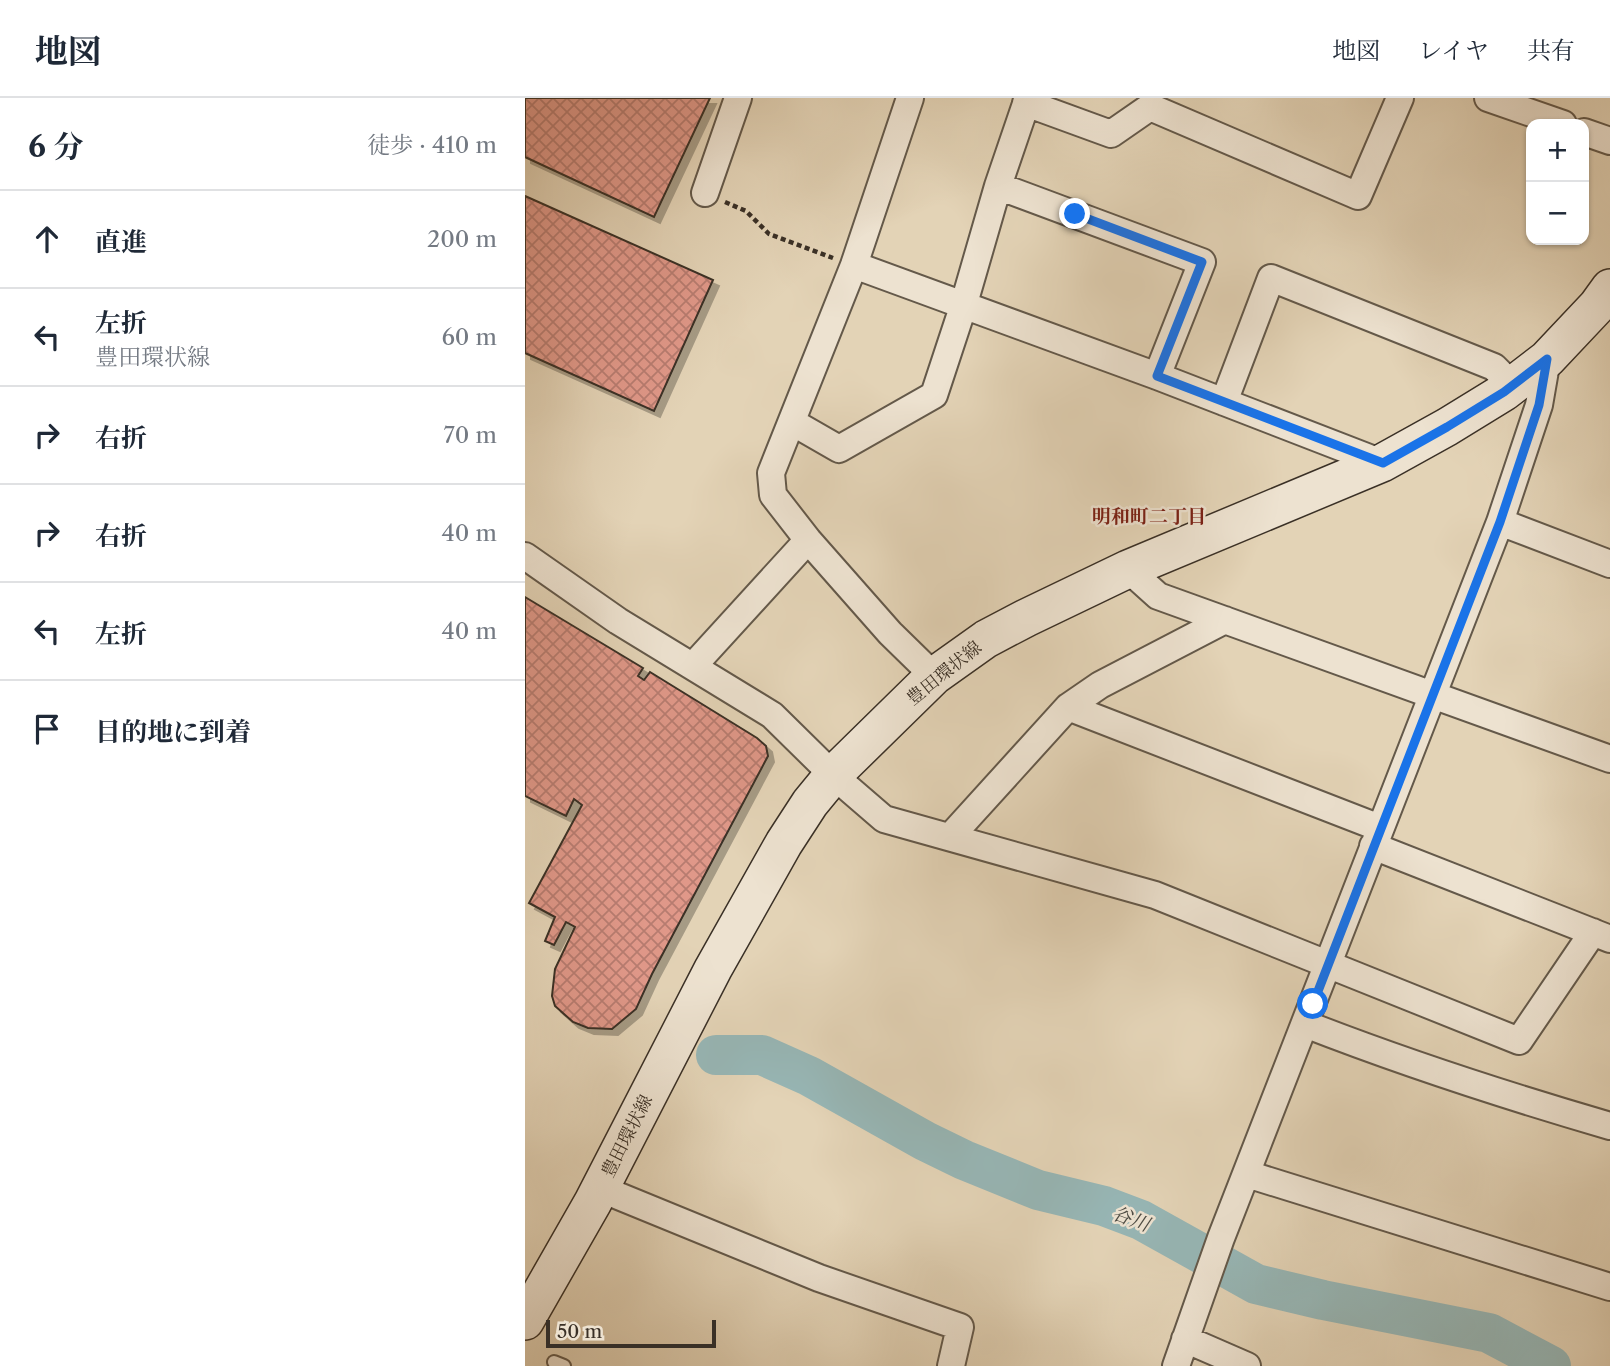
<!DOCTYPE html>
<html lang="ja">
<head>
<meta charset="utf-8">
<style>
	body { margin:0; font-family:"Libre Caslon Text","Noto Serif JP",serif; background:#f2f2f3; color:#1f2937 }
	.controls { position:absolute; right:21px; top:21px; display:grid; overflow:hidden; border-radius:14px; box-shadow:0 2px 5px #0004 }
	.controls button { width:63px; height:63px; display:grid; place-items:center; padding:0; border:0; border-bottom:2px solid #e0e1e3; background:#fff; color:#1f2937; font:35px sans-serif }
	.scale { position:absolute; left:21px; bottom:18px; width:170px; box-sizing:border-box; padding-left:7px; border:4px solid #3a3026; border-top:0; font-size:19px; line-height:24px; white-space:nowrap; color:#3a3026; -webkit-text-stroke:5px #ede2d0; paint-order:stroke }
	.stop { position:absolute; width:21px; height:21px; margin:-16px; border:5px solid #1a73e8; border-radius:50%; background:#fff }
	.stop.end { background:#1a73e8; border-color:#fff; box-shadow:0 2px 7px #0008 }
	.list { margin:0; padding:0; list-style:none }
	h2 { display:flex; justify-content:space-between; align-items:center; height:91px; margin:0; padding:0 28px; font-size:30px }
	h2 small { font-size:23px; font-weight:400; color:#747a83 }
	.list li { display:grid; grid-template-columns:46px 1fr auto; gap:21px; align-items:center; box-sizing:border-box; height:98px; padding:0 28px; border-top:2px solid #e0e1e3 }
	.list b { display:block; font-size:26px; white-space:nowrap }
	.list p { margin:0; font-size:23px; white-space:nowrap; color:#747a83 }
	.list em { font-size:23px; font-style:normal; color:#747a83 }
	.icon { flex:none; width:38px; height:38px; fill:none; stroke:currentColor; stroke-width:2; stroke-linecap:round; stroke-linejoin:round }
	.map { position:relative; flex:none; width:1085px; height:1268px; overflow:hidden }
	header { display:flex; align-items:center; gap:42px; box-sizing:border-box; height:98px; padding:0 35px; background:#fff; border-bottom:2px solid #e0e1e3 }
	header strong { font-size:33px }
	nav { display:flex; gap:38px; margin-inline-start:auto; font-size:24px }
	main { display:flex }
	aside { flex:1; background:#fff }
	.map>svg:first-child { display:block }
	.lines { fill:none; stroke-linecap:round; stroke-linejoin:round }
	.river { stroke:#97b6b5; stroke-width:40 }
	.building { fill:url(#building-cross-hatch); stroke:#3a3026; stroke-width:2; filter:url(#shadow) }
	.lane-casing { stroke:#64594a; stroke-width:16 }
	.street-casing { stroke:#64594a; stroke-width:30 }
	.secondary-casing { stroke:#3a3026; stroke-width:40 }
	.path { stroke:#3a3026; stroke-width:4.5; stroke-dasharray:5 3.5; stroke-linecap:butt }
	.lane { stroke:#ede2d0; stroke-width:12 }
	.street { stroke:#ede2d0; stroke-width:26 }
	.secondary { stroke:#ede2d0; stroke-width:37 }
	.route { stroke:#1a73e8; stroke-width:9 }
	.labels { text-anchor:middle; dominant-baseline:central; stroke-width:5; stroke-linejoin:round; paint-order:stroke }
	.street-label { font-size:18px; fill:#3a3026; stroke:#ede2d0 }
	.neighbourhood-label { font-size:19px; font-weight:bold; fill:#7a1f14; stroke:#ede2d0 }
	.water-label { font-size:19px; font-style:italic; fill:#4d4b43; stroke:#ede2d0 }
</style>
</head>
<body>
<header>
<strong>地図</strong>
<nav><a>地図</a><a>レイヤ</a><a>共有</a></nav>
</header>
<main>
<aside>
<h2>6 分<small>徒歩 · 410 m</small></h2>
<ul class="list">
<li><svg class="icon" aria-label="ahead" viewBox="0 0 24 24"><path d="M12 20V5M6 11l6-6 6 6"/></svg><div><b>直進</b></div><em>200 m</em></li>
<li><svg class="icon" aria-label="left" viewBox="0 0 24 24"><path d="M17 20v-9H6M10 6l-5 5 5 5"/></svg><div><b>左折</b><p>豊田環状線</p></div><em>60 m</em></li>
<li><svg class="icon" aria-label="right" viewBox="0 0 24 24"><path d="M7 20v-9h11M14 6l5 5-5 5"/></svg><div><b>右折</b></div><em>70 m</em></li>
<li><svg class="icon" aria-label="right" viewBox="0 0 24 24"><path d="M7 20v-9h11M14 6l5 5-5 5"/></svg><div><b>右折</b></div><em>40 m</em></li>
<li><svg class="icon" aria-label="left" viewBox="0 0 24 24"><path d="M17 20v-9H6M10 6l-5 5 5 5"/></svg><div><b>左折</b></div><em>40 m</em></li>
<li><svg class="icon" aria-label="arrive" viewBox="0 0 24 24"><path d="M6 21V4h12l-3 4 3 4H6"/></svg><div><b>目的地に到着</b></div></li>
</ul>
</aside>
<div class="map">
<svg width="1085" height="1268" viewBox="0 0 1085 1268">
	<defs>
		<pattern id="building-cross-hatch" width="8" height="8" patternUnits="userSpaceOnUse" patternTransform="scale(1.75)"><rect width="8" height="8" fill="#e09889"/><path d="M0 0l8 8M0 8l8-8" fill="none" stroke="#b77c70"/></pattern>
		<filter id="shadow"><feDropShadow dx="6" dy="6" stdDeviation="0" flood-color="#0004"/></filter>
	</defs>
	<rect width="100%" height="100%" fill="#e3d3b6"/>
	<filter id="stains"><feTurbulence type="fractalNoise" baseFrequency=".00286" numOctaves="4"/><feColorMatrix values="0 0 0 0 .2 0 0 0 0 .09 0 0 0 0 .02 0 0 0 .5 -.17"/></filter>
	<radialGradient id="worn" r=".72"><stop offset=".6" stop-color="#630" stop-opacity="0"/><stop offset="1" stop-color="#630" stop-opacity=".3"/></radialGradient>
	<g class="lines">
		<!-- river -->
		<path class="river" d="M 191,957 L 237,957 L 284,978 L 400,1043 L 439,1062 L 513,1092 L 579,1108 L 616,1122 L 731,1186 L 798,1202 L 964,1235 L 1026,1268"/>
	</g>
	<!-- building -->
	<path class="building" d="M 0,0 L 185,0 L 129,119 L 0,59 Z
		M 0,98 L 188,182 L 129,313 L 0,255 Z
		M 0,499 L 118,570 L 113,578 L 119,582 L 125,574 L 232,640 L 241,648 L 243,658 L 127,876 L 111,911 L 87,931 L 63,930 L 48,924 L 30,908 L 27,898 L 30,871 L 50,829 L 41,824 L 29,847 L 20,843 L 30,819 L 4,805 L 57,707 L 49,701 L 41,718 L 0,698 Z"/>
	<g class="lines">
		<!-- lane casing -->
		<g class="lane-casing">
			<path id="lane" d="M 29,1264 L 39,1268"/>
		</g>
		<!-- street casing -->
		<g class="street-casing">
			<path id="street" d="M 385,0 L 329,167 L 246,375 L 248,397 L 283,442 L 365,535 L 409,578
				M 963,0 L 1038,26
				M 501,5 L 586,36 L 625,9 L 833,98 L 875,0
				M 1059,34 L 1085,43
				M 473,88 L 677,164 L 632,278
				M 180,95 L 213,0
				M 329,167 L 632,278 L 857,365
				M 699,304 L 746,180 L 969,269 L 987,287
				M 267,324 L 314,351 L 409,297 L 438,209 L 473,88 L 503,0
				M 975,424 L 1085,466
				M 0,458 L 93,523 L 247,617 L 308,677 L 359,721 L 630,797 L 994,943 L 1068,834
				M 603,471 L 633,498 L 1085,661
				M 700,522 L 575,587 L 543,609 L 855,730
				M 168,568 L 283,442
				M 425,739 L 543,609
				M 848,748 L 1085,841
				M 780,926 C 880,965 982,998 1085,1028
				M 722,1076 L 1085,1189
				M 74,1090 L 294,1180 L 435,1229 L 426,1268
				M 660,1241 L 722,1268
				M 651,1268 L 696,1140 L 975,424 L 1014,307 L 1022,261"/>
		</g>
		<!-- secondary casing -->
		<g class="secondary-casing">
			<path id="secondary" d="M 0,1223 L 68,1104 L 188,871 L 259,745 L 285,705 L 308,677 L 409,578 L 461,541 L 501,520 L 603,471 L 857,365 L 922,329 L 979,294 L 1022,261 L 1072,208 L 1085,190"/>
		</g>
		<!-- path -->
		<path class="path" d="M 200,104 L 221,113 L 244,136 L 308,160"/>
		<!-- lane -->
		<use href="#lane" class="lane"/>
		<!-- street -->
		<use href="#street" class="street"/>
		<!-- secondary -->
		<use href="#secondary" class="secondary"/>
	</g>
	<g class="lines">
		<!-- route -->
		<path class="route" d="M 550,116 L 677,164 L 632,278 L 858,365 L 922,329 L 979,294 L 1022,261 L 1014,307 L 975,424 L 788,906"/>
	</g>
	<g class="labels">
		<!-- street labels -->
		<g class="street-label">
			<text transform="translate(419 575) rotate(-39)">豊田環状線</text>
			<text transform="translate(102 1038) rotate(-63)">豊田環状線</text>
		</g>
		<!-- neighbourhood labels -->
		<g class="neighbourhood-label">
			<text x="624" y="418">明和町二丁目</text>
		</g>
		<!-- water labels -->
		<g class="water-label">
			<text transform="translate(606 1121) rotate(20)">谷川</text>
		</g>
	</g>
	<rect width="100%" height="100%" filter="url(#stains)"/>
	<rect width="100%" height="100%" fill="url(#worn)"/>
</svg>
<div class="controls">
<button>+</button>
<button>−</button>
</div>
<div class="scale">50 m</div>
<div class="stop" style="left:788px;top:906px"></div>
<div class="stop end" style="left:550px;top:116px"></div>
</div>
</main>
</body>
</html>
